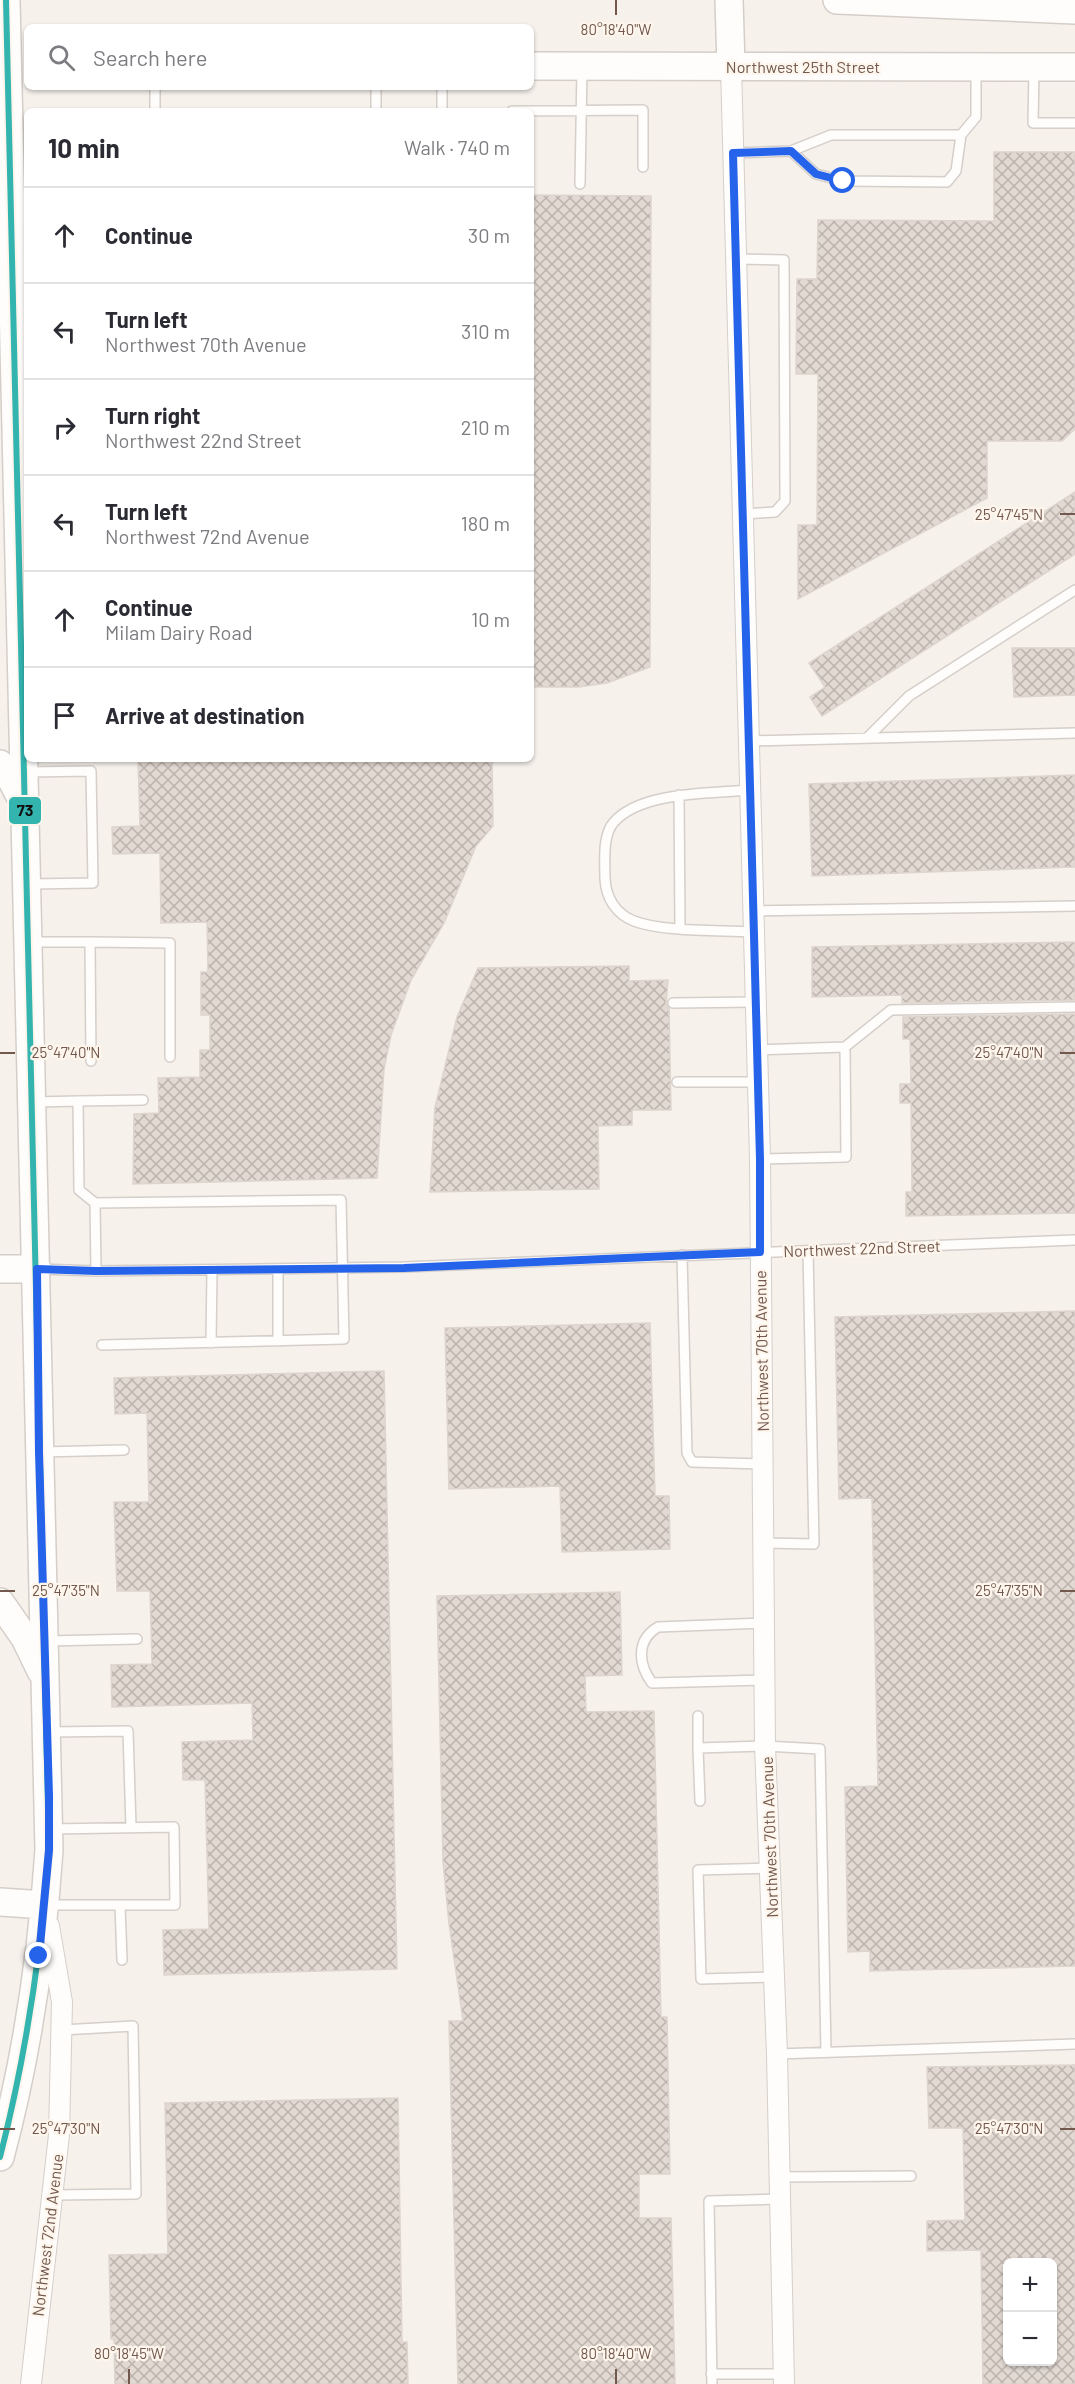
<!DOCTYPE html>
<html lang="en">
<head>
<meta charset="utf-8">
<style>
	body { margin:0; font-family:Barlow,sans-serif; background:#f7f7f7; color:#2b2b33 }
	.controls { position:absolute; right:18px; bottom:18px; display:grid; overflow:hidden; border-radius:9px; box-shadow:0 2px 4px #0004 }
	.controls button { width:54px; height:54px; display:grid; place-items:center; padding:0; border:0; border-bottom:2px solid #e1e1e2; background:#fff; color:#2b2b33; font:30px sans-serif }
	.stop { position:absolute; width:18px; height:18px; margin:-14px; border:4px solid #2563eb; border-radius:50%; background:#fff }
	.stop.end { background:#2563eb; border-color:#fff; box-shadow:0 2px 6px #0008 }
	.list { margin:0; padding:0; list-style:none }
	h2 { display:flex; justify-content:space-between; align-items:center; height:78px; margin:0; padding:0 24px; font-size:26px }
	h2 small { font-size:20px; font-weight:400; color:#7c7c81 }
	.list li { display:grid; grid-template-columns:39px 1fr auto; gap:18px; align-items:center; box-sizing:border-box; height:96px; padding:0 24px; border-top:2px solid #e1e1e2 }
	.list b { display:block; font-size:22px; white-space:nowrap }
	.list p { margin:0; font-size:20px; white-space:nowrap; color:#7c7c81 }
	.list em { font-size:20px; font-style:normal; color:#7c7c81 }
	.icon { flex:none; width:33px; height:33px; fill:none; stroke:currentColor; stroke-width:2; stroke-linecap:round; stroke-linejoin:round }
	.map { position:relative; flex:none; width:1075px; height:2384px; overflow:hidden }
	.search { position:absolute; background:#fff; box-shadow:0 2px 4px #0004; left:24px; top:24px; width:510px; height:66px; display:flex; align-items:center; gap:15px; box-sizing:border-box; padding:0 21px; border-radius:9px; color:#7c7c81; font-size:22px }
	.panel { position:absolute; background:#fff; box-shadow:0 2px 4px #0004; left:24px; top:108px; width:510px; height:654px; border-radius:9px }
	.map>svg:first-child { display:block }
	.building { fill:url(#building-cross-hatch); stroke:#ded4ce; stroke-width:1.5; fill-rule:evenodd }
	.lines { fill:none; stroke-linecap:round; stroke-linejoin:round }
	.lane-casing { stroke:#d5cec9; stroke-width:12 }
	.street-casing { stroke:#d5cec9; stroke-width:22 }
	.secondary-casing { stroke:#d5cec8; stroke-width:30 }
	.lane { stroke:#fefdfc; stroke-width:9 }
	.street { stroke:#fefdfc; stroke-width:20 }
	.secondary { stroke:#fefdfc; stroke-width:27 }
	.bus-1-casing { stroke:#fef6ec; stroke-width:10 }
	.bus-1 { stroke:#33b4af; stroke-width:6 }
	.route { stroke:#2563eb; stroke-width:8 }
	.ticks { fill:none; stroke:#72584d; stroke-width:2 }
	.labels { text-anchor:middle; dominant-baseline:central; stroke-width:4.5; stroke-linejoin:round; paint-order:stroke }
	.street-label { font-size:16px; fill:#72584d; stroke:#fef6ec }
	.ticks-label { font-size:15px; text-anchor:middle; fill:#72584d; stroke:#fef6ec; stroke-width:4.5; stroke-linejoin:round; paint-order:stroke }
	.line-badge { stroke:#fef6ec; stroke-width:2 }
	.pale-badge-label { font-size:16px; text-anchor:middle; font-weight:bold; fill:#111 }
</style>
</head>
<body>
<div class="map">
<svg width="1075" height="2384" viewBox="0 0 1075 2384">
	<defs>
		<pattern id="building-cross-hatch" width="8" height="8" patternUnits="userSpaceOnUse" patternTransform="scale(1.5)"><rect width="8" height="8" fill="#e2d9d3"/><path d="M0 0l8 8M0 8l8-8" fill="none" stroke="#bcb3ad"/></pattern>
	</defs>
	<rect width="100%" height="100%" fill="#f6f1eb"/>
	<!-- building -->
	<path class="building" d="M 994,152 L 1075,152 L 1075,429 L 1062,441 L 987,441 L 987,498 L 798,599 L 798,525 L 817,525 L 818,374 L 796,374 L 797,279 L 817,279 L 818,220 L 994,221 Z
		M 531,195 L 651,196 L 650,667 L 607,683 L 579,687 L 531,687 Z
		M 1075,492 L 1075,554 L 822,716 L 810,697 L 825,687 L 809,663 Z
		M 1012,648 L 1075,648 L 1075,695 L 1014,697 Z
		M 138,759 L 492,759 L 493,826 L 476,846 L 444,923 L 411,980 L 391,1035 L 384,1069 L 377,1178 L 133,1184 L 134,1114 L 159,1113 L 158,1078 L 200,1077 L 200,1050 L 210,1050 L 210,1015 L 201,1015 L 201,972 L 208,972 L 207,922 L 161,923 L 160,853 L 113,854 L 112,827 L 140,826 Z
		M 1075,775 L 1075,867 L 812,876 L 809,784 Z
		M 1075,942 L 1075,1000 L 902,1003 L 902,995 L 812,997 L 812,947 Z
		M 629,966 L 629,981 L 668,980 L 666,1004 L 669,1008 L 671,1110 L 632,1110 L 632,1125 L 598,1126 L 599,1189 L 430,1192 L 435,1107 L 457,1017 L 478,968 Z
		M 1075,1014 L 1075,1213 L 906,1216 L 906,1192 L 912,1192 L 911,1103 L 900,1103 L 900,1084 L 911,1084 L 910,1039 L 903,1039 L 903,1017 Z
		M 1075,1311 L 1075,1966 L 870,1971 L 870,1951 L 848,1952 L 845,1787 L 878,1786 L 872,1498 L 839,1499 L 835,1317 Z
		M 650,1323 L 655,1496 L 669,1496 L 670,1549 L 562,1552 L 560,1486 L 449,1489 L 445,1328 Z
		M 384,1371 L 397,1969 L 164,1975 L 163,1930 L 209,1929 L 205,1780 L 183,1780 L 182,1742 L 253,1740 L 252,1703 L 112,1707 L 111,1665 L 152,1664 L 150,1591 L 117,1591 L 114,1502 L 149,1502 L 147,1413 L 115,1414 L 114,1378 Z
		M 620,1592 L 622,1675 L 585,1676 L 586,1712 L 654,1711 L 661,2017 L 667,2017 L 670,2174 L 639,2174 L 639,2218 L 671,2218 L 675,2384 L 458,2384 L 449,2021 L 463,2021 L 449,1924 L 443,1862 L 437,1596 Z
		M 1075,2065 L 1075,2384 L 983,2384 L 981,2250 L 927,2251 L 927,2221 L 965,2220 L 963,2128 L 929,2128 L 927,2067 ZM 1008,2262 L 1053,2262 L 1053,2361 L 1008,2361 Z
		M 398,2098 L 402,2342 L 407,2342 L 408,2384 L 115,2384 L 114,2339 L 111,2339 L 109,2255 L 168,2254 L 165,2103 Z"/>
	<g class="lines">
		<!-- lane casing -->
		<g class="lane-casing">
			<path id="lane" d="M 1034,70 L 1033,123 L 1075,123
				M 155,87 L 155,111
				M 376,111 L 376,87
				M 442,111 L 442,87
				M 512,111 L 643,110 L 643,167
				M 791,151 L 816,174 L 843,181 L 947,182 L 956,171 L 961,135 L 976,117 L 976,68
				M 733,153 L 791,151 L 831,135 L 961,135
				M 580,184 L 582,69
				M 736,259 L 784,260 L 785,501 L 775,512 L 742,514
				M 867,738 L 909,696 L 1075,590
				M 748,741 L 1075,733
				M 27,772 L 91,771 L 93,883 L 30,884
				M 749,790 C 711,794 642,791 614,822 C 602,835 605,862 605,879 C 606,898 616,914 634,921 C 662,932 720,930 752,932
				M 679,795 L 680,927
				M 753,911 L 1075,906
				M 31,942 L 90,942
				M 673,1003 L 755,1002
				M 756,1050 L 845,1047 L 891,1010 L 1075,1007
				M 91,1061 L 90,942 L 170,943 L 170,1057
				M 677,1082 L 757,1082
				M 35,1102 L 78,1101
				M 760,1159 L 846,1157 L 845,1047
				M 95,1203 L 341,1200 L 344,1339 L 102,1345
				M 682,1255 L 687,1453 L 692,1462 L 763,1464
				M 40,1269 L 96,1271 L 404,1267 L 1075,1240
				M 278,1270 L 278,1341
				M 96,1271 L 95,1203 L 79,1190 L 78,1101 L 143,1100
				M 211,1343 L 212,1270
				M 41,1452 L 124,1450
				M 765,1543 L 814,1544 L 808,1251
				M 765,1623 L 658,1627 C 636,1640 638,1664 652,1683 L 765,1680
				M 47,1641 L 137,1639
				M 698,1716 L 698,1748
				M 49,1732 L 128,1731 L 131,1827
				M 700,1801 L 698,1748 L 765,1746 L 820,1749 L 826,2052
				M 770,1868 L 698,1870 L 701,1979 L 774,1977
				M 48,1905 L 175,1905 L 174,1827 L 51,1829
				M 120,1905 L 122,1960
				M 777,2054 L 1075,2044
				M 780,2177 L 911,2176
				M 54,2195 L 136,2194 L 133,2026 L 62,2030
				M 711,2374 L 784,2374
				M 712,2384 L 709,2201 L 780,2199"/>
		</g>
		<!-- street casing -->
		<g class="street-casing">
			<path id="street" d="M 731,66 L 760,1159 L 765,1746 L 777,2054 L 784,2384
				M 31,2384 L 59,2135 L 62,2002 L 49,1926"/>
		</g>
		<!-- secondary casing -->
		<g class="secondary-casing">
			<path id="secondary" d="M 729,0 L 731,66
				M 837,0 L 1075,10
				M 531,66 L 1075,67
				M 0,764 L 7,771 L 23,802
				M 0,1269 L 37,1269
				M 0,1602 L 25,1638 L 41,1671
				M 0,1902 L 45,1905
				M 0,2157 C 27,2057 42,1954 49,1850 L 6,0"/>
		</g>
		<!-- lane -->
		<use href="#lane" class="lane"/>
		<!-- street -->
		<use href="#street" class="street"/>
		<!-- secondary -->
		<use href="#secondary" class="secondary"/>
		<!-- bus-1 casing -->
		<g class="bus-1-casing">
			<path id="bus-1" d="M 0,2157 C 26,2056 41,1954 49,1850 L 6,0"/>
		</g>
		<!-- bus-1 -->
		<use href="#bus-1" class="bus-1"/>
	</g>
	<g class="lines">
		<!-- route -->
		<path class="route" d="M 39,1956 L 49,1850 L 49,1796 L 39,1452 L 37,1269 L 96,1271 L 404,1268 L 760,1252 L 760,1159 L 733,153 L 791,151 L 816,174 L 843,181"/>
	</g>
	<!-- ticks -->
	<path class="ticks" d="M 616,0 L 616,15M 1060,514 L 1075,514M 0,1053 L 15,1053M 1060,1053 L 1075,1053M 0,1591 L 15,1591M 1060,1591 L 1075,1591M 0,2129 L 15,2129M 1060,2129 L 1075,2129M 129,2369 L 129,2384M 616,2369 L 616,2384"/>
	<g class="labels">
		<!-- street labels -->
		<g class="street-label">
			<text x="803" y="66">Northwest 25th Street</text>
			<text transform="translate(862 1248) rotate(-2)">Northwest 22nd Street</text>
			<text transform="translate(761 1351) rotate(-91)">Northwest 70th Avenue</text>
			<text transform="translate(769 1837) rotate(-92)">Northwest 70th Avenue</text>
			<text transform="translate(47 2235) rotate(-83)">Northwest 72nd Avenue</text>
		</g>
	</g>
	<g class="ticks-label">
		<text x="616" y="35">80°18'40"W</text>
		<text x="1009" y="520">25°47'45"N</text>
		<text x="66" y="1058">25°47'40"N</text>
		<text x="1009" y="1058">25°47'40"N</text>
		<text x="66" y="1596">25°47'35"N</text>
		<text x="1009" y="1596">25°47'35"N</text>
		<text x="66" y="2134">25°47'30"N</text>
		<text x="1009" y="2134">25°47'30"N</text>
		<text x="129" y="2359">80°18'45"W</text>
		<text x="616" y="2359">80°18'40"W</text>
	</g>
	<rect class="line-badge" x="8" y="796" width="34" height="29" rx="6" fill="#33b4af"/>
	<g class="pale-badge-label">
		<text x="25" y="816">73</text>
	</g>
</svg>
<div class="controls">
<button>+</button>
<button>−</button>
</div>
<div class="stop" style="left:843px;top:181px"></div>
<div class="stop end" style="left:39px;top:1956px"></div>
<div class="search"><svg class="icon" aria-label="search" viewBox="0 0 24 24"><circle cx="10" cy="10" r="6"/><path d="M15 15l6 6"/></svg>Search here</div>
<section class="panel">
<h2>10 min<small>Walk · 740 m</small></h2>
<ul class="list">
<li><svg class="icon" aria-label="ahead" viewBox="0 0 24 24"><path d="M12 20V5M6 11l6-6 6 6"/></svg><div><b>Continue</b></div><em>30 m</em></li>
<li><svg class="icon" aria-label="left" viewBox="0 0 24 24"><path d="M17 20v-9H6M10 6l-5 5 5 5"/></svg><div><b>Turn left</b><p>Northwest 70th Avenue</p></div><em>310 m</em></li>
<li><svg class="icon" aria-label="right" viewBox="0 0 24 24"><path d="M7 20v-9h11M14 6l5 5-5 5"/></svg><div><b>Turn right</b><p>Northwest 22nd Street</p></div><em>210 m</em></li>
<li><svg class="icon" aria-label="left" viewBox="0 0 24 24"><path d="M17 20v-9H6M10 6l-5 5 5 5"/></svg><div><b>Turn left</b><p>Northwest 72nd Avenue</p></div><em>180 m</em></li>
<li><svg class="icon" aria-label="ahead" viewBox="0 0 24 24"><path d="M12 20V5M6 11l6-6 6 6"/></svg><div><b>Continue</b><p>Milam Dairy Road</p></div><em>10 m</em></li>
<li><svg class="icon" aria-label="arrive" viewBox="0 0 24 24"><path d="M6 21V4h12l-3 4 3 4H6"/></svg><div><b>Arrive at destination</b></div></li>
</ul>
</section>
</div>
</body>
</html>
